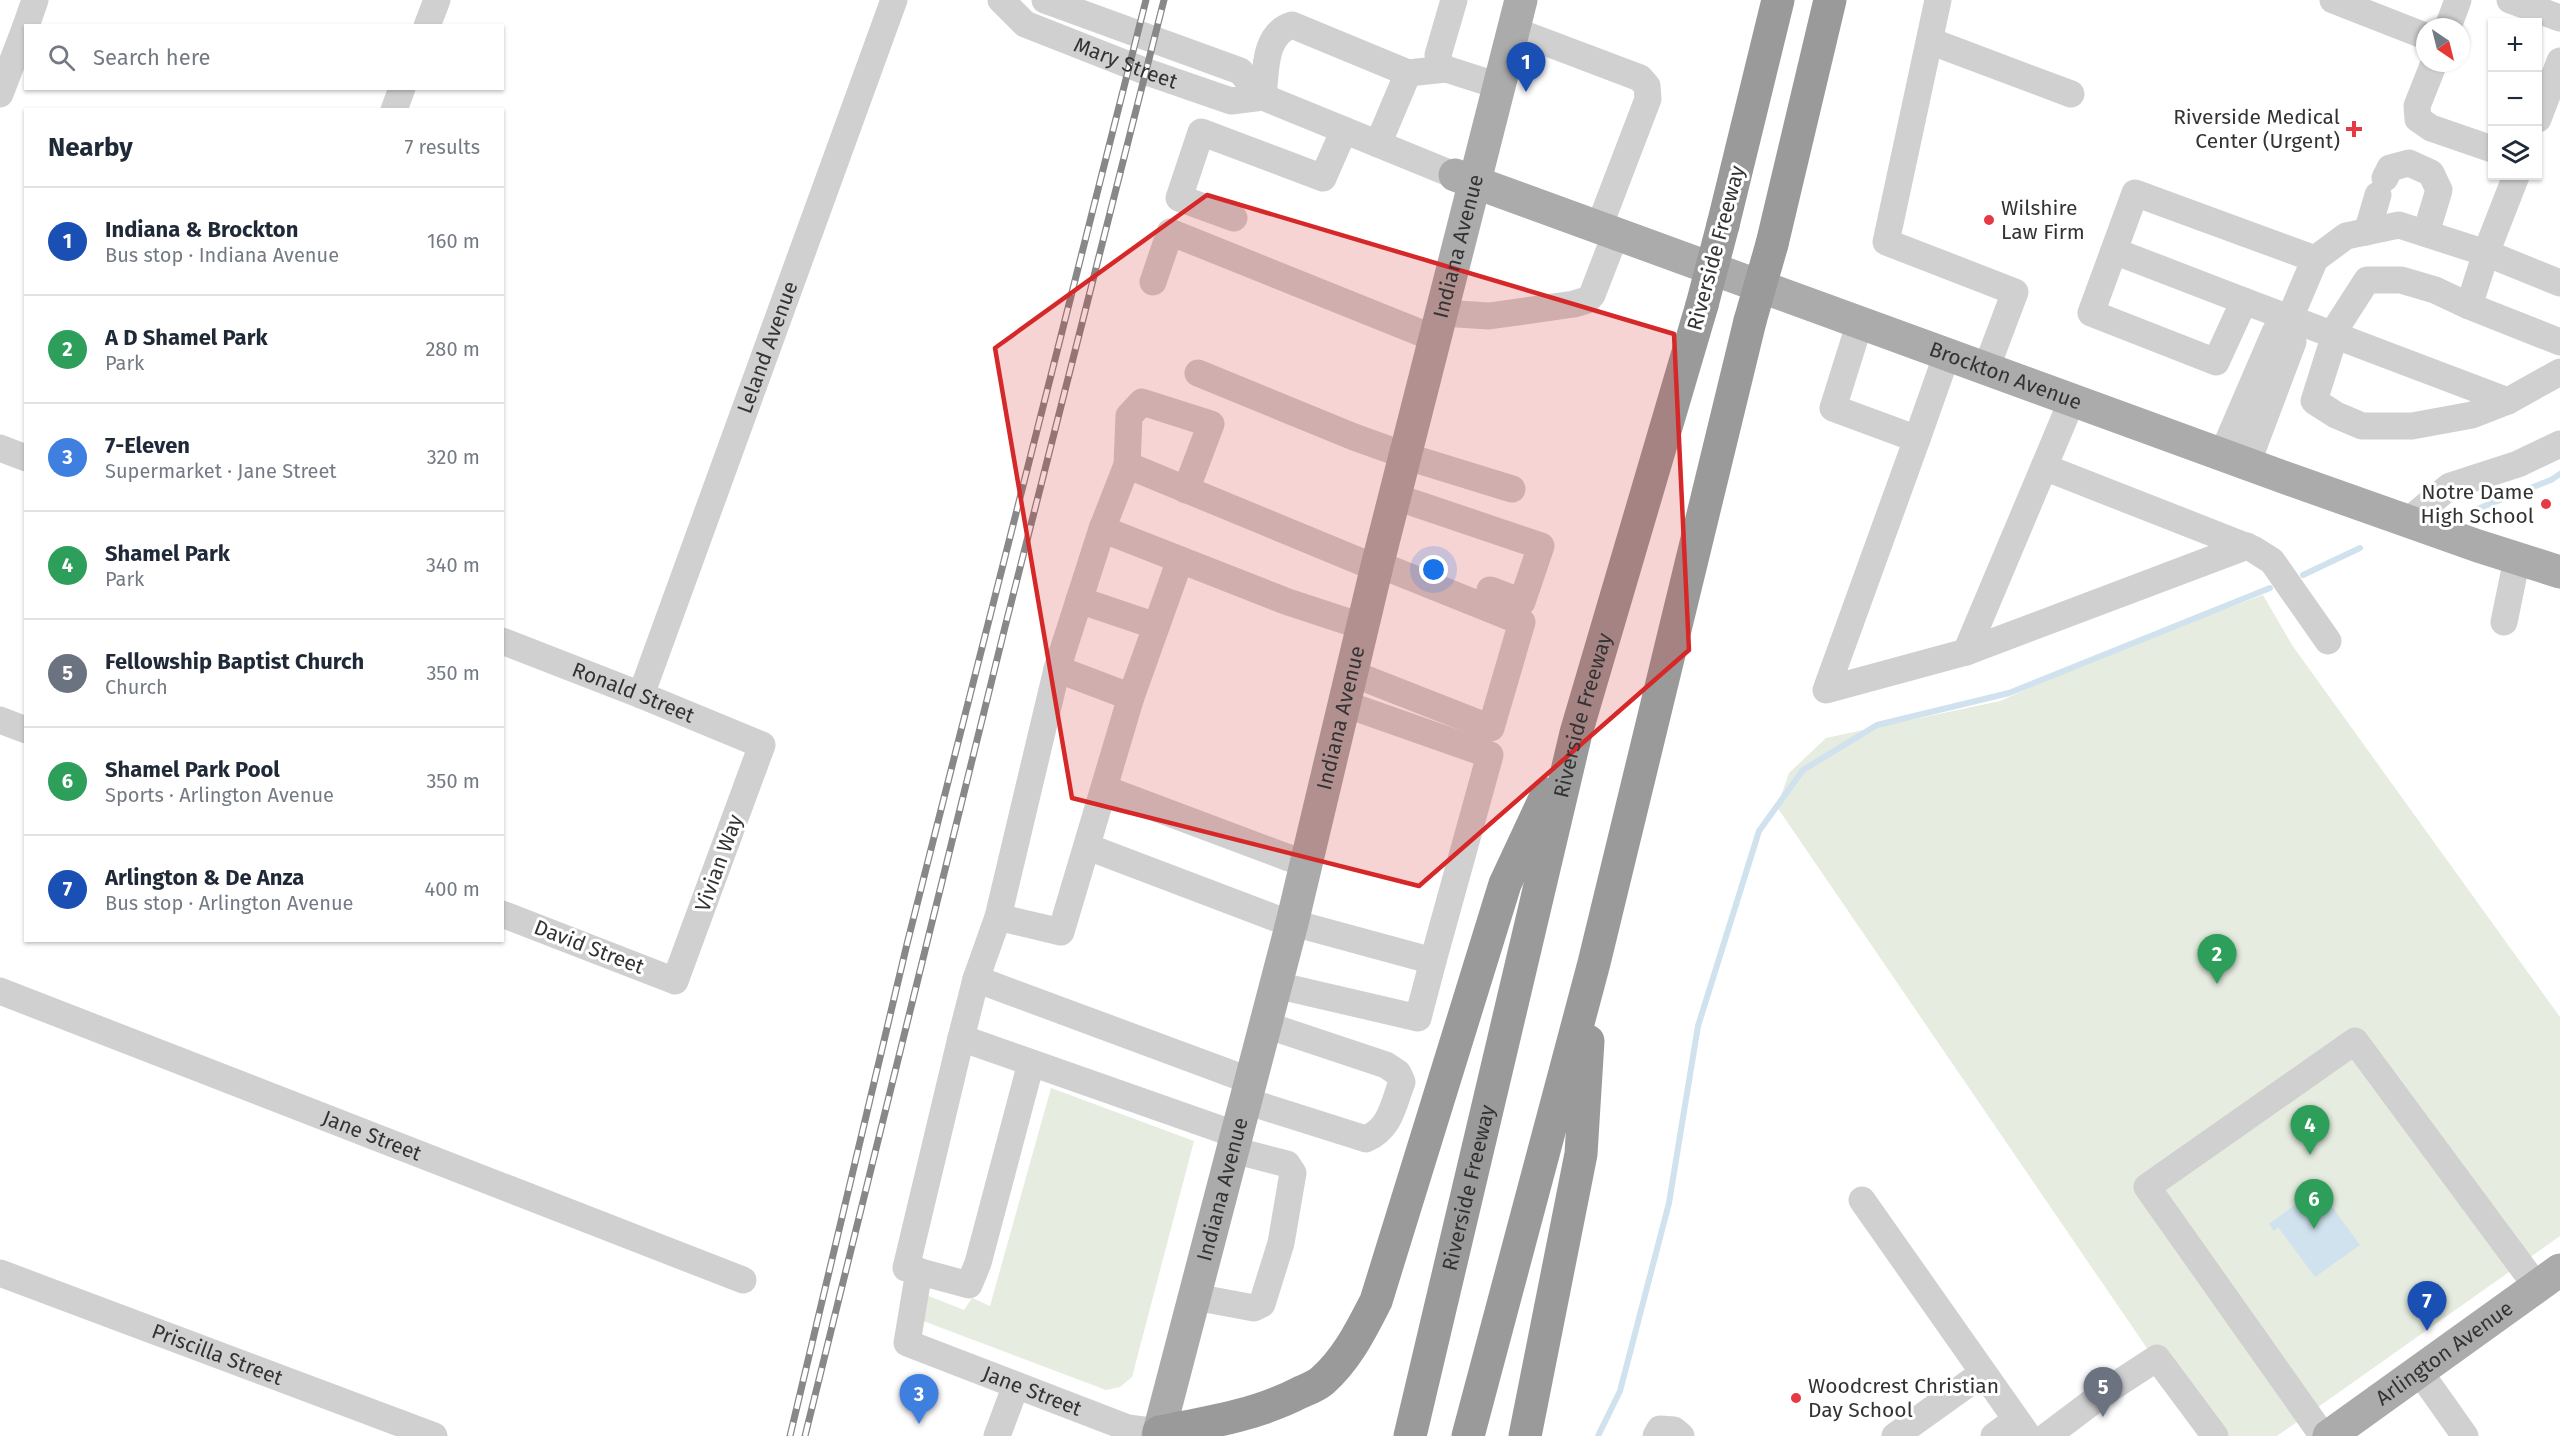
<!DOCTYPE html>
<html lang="en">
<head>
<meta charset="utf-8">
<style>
	body { margin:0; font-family:"Fira Sans",sans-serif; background:#f6f6f7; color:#1f2937 }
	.controls { position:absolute; right:18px; top:18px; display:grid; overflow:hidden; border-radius:0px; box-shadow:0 2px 4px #0004 }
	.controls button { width:54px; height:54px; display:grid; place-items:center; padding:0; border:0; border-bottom:2px solid #e0e1e3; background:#fff; color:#1f2937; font:30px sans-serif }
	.compass { position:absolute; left:2416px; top:18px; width:54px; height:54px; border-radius:50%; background:#fff; box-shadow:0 2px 4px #0004; rotate:145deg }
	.you { position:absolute; left:1434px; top:570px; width:21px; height:21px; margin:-15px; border:4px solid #fff; border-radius:50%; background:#1a73e8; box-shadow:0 0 0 9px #1a73e833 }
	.badge { display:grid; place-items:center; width:39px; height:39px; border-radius:50%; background:#7c3aed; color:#fff; font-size:20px; font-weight:700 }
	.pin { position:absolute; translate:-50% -50px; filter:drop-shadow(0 2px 3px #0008) }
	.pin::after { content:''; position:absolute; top:32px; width:21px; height:18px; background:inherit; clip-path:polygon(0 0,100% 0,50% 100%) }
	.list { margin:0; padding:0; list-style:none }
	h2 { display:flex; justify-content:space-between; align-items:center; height:78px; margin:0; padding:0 24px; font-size:26px }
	h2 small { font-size:20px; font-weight:400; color:#747a83 }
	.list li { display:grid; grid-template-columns:39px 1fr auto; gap:18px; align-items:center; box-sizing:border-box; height:108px; padding:0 24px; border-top:2px solid #e0e1e3 }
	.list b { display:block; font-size:22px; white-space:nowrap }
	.list p { margin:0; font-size:20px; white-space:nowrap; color:#747a83 }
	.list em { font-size:20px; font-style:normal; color:#747a83 }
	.icon { flex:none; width:33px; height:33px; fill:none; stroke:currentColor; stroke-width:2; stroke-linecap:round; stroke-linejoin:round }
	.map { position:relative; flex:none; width:2560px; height:1436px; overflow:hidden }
	.search { position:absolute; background:#fff; box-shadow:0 2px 4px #0004; left:24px; top:24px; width:480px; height:66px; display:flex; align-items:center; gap:15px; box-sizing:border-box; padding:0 21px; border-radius:0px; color:#747a83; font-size:22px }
	.panel { position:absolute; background:#fff; box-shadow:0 2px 4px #0004; left:24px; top:108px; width:480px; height:834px; border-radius:0px }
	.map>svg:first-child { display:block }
	.green { fill:#e6ecdf }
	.water { fill:#cfe2ee }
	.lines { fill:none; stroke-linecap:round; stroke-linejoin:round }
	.stream { stroke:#cfe2ee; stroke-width:6 }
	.minor { stroke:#d0d0d0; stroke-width:27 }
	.major { stroke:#ababab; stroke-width:33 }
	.highway { stroke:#9a9a9a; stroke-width:33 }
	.rail-casing { stroke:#888; stroke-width:7 }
	.rail { stroke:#fff; stroke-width:4.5; stroke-dasharray:14; stroke-linecap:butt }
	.highway-bridge { stroke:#9a9a9a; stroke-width:33 }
	.marked { fill:#d62828; fill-opacity:0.2; stroke:#d62828; stroke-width:4.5; stroke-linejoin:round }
	.poi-dot { fill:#e63946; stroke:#fff; stroke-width:2 }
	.labels { text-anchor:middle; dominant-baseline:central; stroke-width:6; stroke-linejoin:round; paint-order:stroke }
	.street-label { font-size:21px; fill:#333; stroke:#fff }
	.poi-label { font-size:21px; fill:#333; stroke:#fff; text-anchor:end }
</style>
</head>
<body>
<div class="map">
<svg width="2560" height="1436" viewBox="0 0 2560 1436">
	<rect width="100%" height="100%" fill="#fff"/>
	<!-- green -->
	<path class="green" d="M 2263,595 L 2292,645 L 2560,1017 L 2560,1236 L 2277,1436 L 2207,1436 L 1777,807 L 1789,773 L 1826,738 L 2000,701 L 2125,646 Z
		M 1051,1088 L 1194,1141 L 1132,1377 L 1120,1387 L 1106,1390 L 902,1313 L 911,1289 L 964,1310 L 972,1298 L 990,1306 Z"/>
	<!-- water -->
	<path class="water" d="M 2323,1184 L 2330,1193 L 2325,1197 L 2360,1245 L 2315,1277 L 2278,1227 L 2274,1231 L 2269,1224 Z"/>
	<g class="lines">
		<!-- stream -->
		<path class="stream" d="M 2477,509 L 2551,480 L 2560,474
			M 2303,575 L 2360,548
			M 1598,1436 L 1620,1391 L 1669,1203 L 1698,1026 L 1759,831 L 1803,770 L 1877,725 L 2009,693 L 2270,588"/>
		<!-- minor -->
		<g class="minor">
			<path id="s1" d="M 1001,0 L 1025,24 L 1147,72 L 1231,101 L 1263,97"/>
			<path d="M 1045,0 L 1240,71 L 1263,97 L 1454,175"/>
			<path d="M 1454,0 L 1438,55 L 1439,63 L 1446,69 L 1499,86"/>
			<path d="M 1938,0 L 1886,242 L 2015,292 L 1986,369"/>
			<path d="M 2333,0 L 2425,36"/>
			<path d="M 2510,0 L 2560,18"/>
			<path d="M 26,26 L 35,0"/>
			<path d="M 427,26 L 437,0"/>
			<path d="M 2448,27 L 2458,0"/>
			<path d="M 1513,30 L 1640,78 L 1647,86 L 1648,99 L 1599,227"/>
			<path d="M 1930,41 L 2071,94"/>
			<path d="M 2434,63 L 2417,106 L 2418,119 L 2431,128 L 2492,149"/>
			<path d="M 0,94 L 26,26"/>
			<path d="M 1263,97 C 1266,73 1263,34 1292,25 L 1408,73 L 1446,69"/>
			<path d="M 394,110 L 402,88"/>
			<path d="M 2538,119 L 2560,61"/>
			<path d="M 1378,144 L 1408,73"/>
			<path d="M 2516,176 L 2486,253 L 2560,283"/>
			<path d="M 2385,178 L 2390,168 L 2409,163 L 2431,173 L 2439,190 L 2426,233"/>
			<path d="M 1234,218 L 1179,198 L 1201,132 L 1323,178 L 1344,130"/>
			<path d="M 2367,232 L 2378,195"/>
			<path d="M 2114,251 L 2244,301"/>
			<path d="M 2315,259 L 2346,236 L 2399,225 L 2486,253 L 2469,306"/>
			<path d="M 1153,282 L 1170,232 L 1436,339"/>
			<path d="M 1442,313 L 1489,316 L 1574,304 L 1587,300 L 1592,295 L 1616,233"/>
			<path d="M 1860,322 L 1833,408 L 1917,439 L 1947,354"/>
			<path d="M 2560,342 L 2469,306 L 2435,290 L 2401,280 L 2367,280 L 2338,325 L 2314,401 L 2336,415 L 2362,426 L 2412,426 L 2472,415 L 2508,401 L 2560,372"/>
			<path d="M 1198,373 L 1354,437 L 1418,460 L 1512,489"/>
			<path d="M 2072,400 L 2044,467 L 2253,549 L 2272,561 L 2328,641"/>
			<path d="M 1917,439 L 1826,690 L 1966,652 L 2044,467"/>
			<path d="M 0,448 L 26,458"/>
			<path d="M 2222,455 L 2275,332 L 2289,320 L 2315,259 L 2135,193 L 2091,313 L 2216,362 L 2244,301 L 2508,401"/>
			<path d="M 2247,464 L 2293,342 L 2289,320"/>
			<path d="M 1127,465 L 1129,416 L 1142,402 L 1211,424 L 1186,490"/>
			<path d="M 1396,497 L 1541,546 L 1522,602 L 1490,590"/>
			<path d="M 2409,520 L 2450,486 L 2518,464 L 2560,444"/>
			<path d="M 1102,529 L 1127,465 L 1364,563 L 1390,569 L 1522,622 L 1491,728 L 1351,673"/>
			<path d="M 1079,600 L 1156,626"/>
			<path d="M 2504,622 L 2517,559"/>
			<path id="s2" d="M 502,641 L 641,695 L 762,745 L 675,981 L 502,914"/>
			<path d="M 1966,652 L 2247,546"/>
			<path id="s3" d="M 641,695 L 894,0"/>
			<path d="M 1131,697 L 1180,560"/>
			<path d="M 0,720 L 26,730"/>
			<path d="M 1105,789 L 1289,858 L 1307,862"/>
			<path d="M 1088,847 L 1275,918 L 1433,961 L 1490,755 L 1345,704"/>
			<path d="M 998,917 L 1057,669"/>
			<path d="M 976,979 L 998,917 L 1061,932 L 1131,697 L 1057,669 L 1102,529 L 1288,602 L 1349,622 L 1363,624"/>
			<path d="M 1276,985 L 1418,1018 L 1433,961"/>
			<path id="s4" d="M 0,991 L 743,1280"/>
			<path d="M 961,1038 L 906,1268 L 969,1285 L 978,1263 L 1031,1063"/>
			<path d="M 1246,1101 L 1366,1139 C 1391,1128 1393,1105 1402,1082 L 1398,1073 L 1386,1065 L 1266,1025"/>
			<path d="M 1237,1135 L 961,1038 L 976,979 L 1251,1081"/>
			<path d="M 1862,1200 L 2028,1436"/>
			<path id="s5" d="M 919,1271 L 907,1343 L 1128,1428 L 1159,1432"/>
			<path id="s6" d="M 0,1273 L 434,1436"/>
			<path d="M 1195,1297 L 1254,1308 L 1262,1304 L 1281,1243 L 1293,1173 L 1287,1164 L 1233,1150"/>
			<path d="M 2419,1371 L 2465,1436"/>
			<path d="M 997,1436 L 1016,1385"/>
			<path d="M 1656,1436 L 1660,1429 L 1674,1430 L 1681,1436"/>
			<path d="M 1895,1436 L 1983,1373"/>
			<path d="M 1994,1436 L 2016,1420"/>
			<path d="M 2047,1436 L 2108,1390 L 2157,1358 L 2215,1436"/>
			<path d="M 2323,1436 L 2147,1187 L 2355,1041 L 2537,1287"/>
		</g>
		<!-- major -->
		<g class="major">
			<path id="s7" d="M 1455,175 L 2286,478 L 2478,546 L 2560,572"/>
			<path id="s8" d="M 1158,1436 L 1292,923 L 1377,566 L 1521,0"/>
			<path id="s9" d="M 2329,1436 L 2560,1270"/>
		</g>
		<!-- highway -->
		<g class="highway">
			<path d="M 1723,225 L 1778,0"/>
			<path d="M 1772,244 L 1830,0"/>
			<path d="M 1159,1432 C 1207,1423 1257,1415 1301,1392 C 1308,1389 1316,1386 1322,1381 C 1347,1359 1361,1330 1376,1301 L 1505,884 L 1547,794"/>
			<path id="s10" d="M 1410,1436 L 1576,733 L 1702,305"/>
			<path d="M 1468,1436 L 1594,963 L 1750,321"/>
			<path d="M 1525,1436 L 1581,1154 L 1588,1041"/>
		</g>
		<!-- rail casing -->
		<g class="rail-casing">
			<path id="rail" d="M 790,1436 L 907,944 L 1146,0
				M 805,1436 L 1005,627 L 1164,0"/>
		</g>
		<!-- rail -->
		<use href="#rail" class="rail"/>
		<!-- highway-bridge -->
		<path class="highway-bridge" d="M 1702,305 L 1723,225
			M 1750,321 L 1772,244"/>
	</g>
	<!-- marked area -->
	<path class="marked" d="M 1207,195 L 1674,334 L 1689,650 L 1419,886 L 1072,798 L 995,348 Z"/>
	<!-- markers -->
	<g class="poi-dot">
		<path d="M2351 120h6v6h6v6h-6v6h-6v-6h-6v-6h6z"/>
		<circle cx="1989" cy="220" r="6"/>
		<circle cx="2546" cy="504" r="6"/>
		<circle cx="1796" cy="1398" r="6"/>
	</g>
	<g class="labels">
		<!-- street labels -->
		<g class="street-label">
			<text stroke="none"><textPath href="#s1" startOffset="142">Mary Street</textPath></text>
			<text stroke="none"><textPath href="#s8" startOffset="1227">Indiana Avenue</textPath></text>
			<text transform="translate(1716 248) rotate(-75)">Riverside Freeway</text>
			<text stroke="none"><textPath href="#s3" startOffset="370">Leland Avenue</textPath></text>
			<text stroke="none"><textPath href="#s7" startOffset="586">Brockton Avenue</textPath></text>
			<text stroke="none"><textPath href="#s2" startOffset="141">Ronald Street</textPath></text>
			<text stroke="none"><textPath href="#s10" startOffset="741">Riverside Freeway</textPath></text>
			<text stroke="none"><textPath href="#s8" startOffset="741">Indiana Avenue</textPath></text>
			<text transform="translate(719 863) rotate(-70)">Vivian Way</text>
			<text transform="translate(589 947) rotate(21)">David Street</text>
			<text stroke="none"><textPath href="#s4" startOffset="399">Jane Street</textPath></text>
			<text stroke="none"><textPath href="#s10" startOffset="255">Riverside Freeway</textPath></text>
			<text stroke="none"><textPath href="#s8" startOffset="255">Indiana Avenue</textPath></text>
			<text stroke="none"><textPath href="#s9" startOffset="142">Arlington Avenue</textPath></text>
			<text stroke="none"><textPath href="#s6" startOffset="232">Priscilla Street</textPath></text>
			<text stroke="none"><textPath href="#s5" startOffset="207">Jane Street</textPath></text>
		</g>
		<!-- poi labels -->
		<g class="poi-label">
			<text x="2340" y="117">Riverside Medical<tspan x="2340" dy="24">Center (Urgent)</tspan></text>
			<text x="2001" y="208" text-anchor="start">Wilshire<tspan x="2001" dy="24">Law Firm</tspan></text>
			<text x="2534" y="492">Notre Dame<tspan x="2534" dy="24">High School</tspan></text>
			<text x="1808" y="1386" text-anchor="start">Woodcrest Christian<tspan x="1808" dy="24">Day School</tspan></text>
		</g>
	</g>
</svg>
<div class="controls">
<button>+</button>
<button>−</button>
<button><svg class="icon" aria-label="layers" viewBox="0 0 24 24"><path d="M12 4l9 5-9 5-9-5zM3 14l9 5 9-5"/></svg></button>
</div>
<svg class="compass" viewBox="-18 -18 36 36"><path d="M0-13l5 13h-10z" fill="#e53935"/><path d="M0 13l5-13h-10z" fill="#747a83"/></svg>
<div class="you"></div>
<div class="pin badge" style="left:1526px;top:92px;background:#1a4fb4">1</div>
<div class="pin badge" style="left:2217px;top:984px;background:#2e9e5b">2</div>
<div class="pin badge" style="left:919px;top:1424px;background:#3f7fe0">3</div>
<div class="pin badge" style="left:2310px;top:1155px;background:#2e9e5b">4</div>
<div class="pin badge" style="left:2103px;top:1417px;background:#6b7280">5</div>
<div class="pin badge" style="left:2314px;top:1229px;background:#2e9e5b">6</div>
<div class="pin badge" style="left:2427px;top:1331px;background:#1a4fb4">7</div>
<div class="search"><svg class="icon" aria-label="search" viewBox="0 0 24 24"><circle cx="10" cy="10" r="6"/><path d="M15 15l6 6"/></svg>Search here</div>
<section class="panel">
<h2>Nearby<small>7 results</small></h2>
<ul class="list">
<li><span class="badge" style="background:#1a4fb4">1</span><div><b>Indiana &amp; Brockton</b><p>Bus stop · Indiana Avenue</p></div><em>160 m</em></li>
<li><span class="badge" style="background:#2e9e5b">2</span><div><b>A D Shamel Park</b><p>Park</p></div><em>280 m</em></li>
<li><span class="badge" style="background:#3f7fe0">3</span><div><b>7-Eleven</b><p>Supermarket · Jane Street</p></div><em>320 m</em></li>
<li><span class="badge" style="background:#2e9e5b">4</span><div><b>Shamel Park</b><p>Park</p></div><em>340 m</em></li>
<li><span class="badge" style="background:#6b7280">5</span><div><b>Fellowship Baptist Church</b><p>Church</p></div><em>350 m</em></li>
<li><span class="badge" style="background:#2e9e5b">6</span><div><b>Shamel Park Pool</b><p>Sports · Arlington Avenue</p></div><em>350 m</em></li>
<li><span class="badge" style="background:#1a4fb4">7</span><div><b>Arlington &amp; De Anza</b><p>Bus stop · Arlington Avenue</p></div><em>400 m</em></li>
</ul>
</section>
</div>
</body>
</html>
